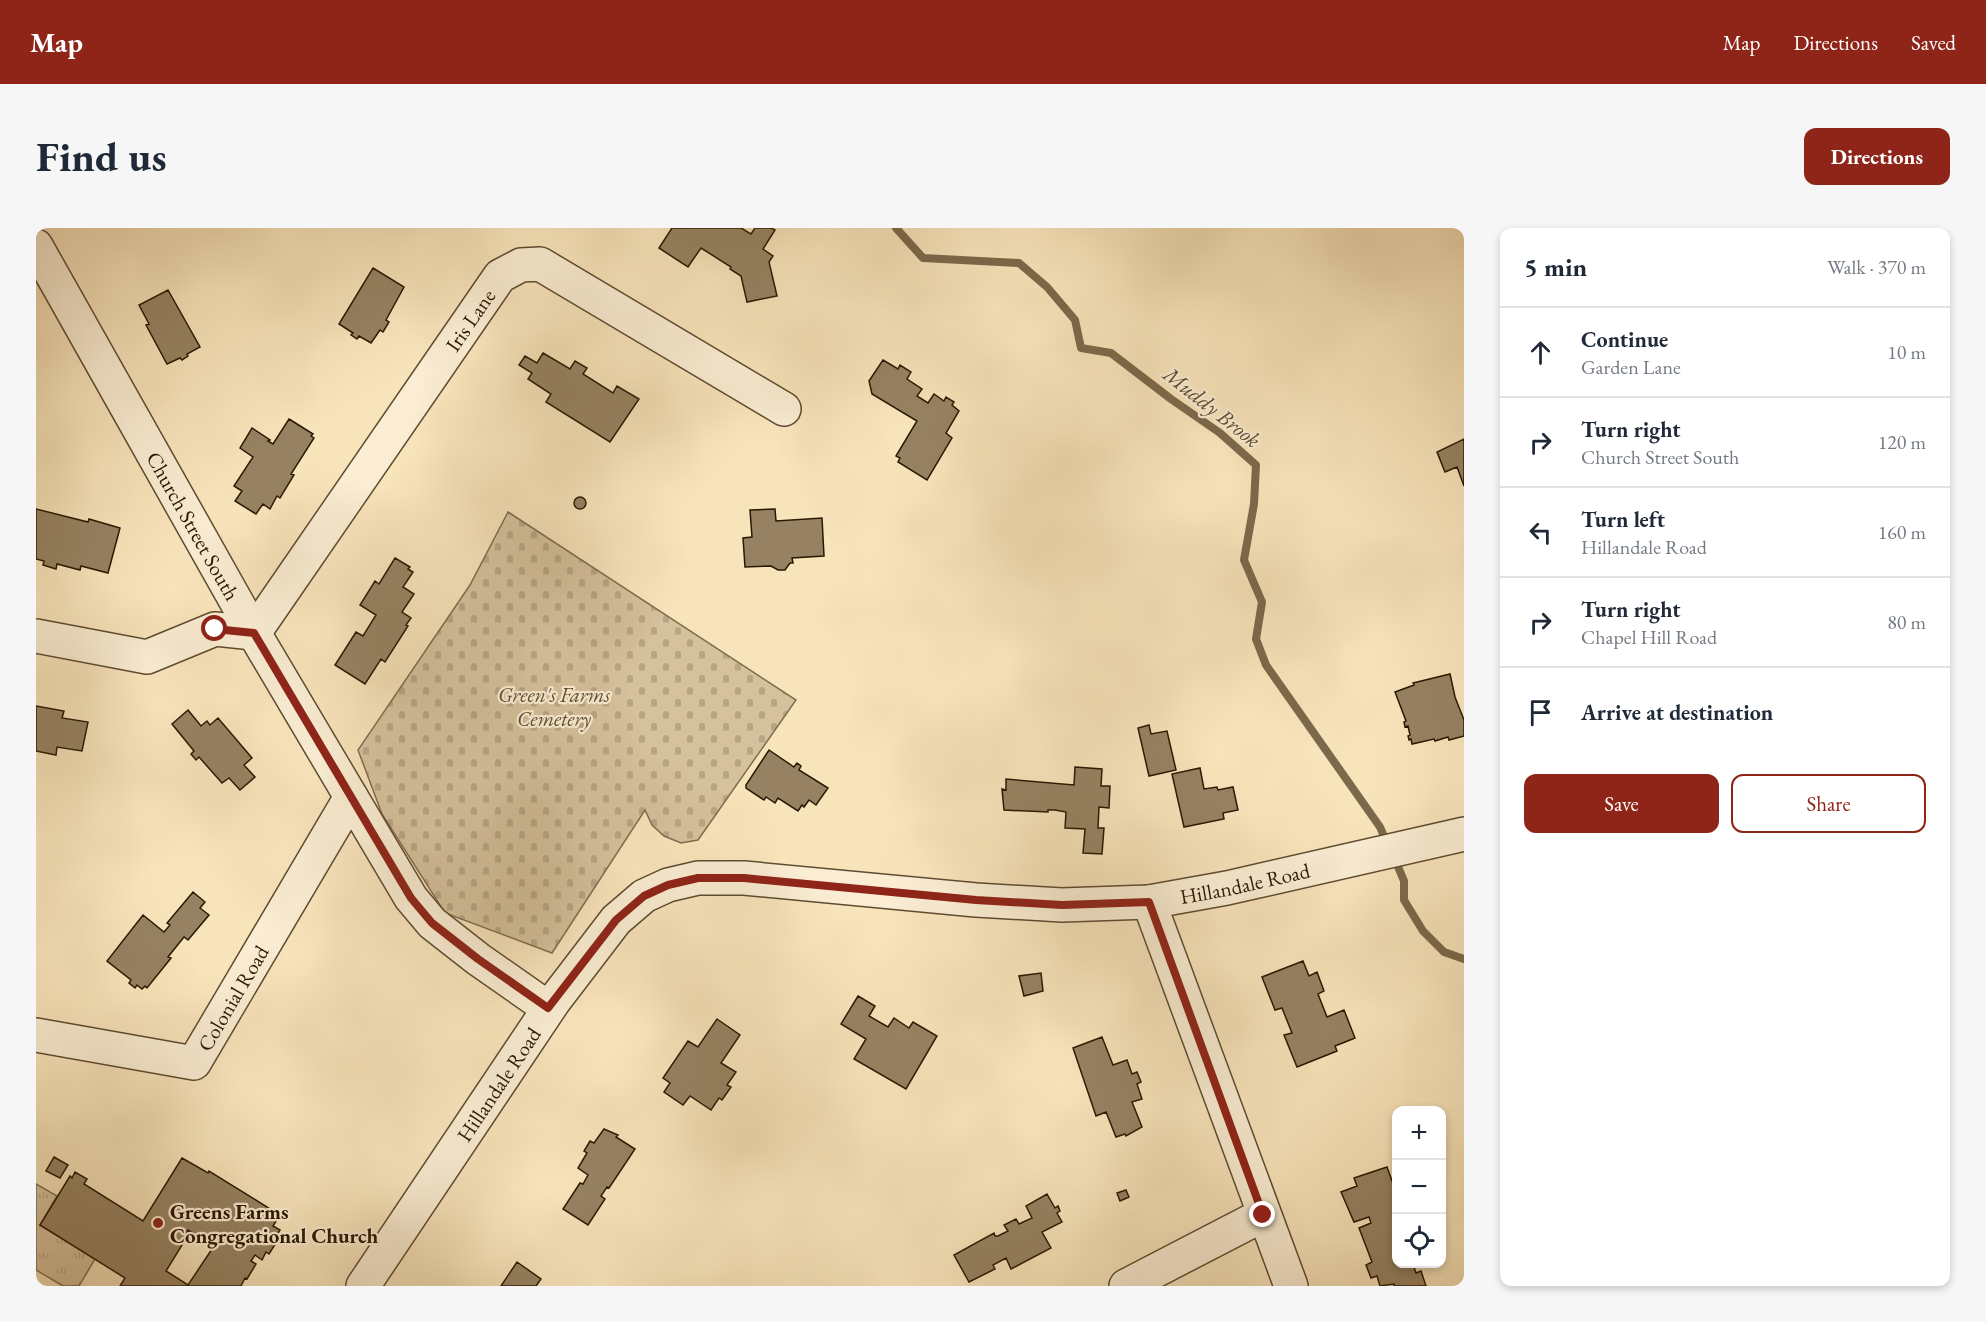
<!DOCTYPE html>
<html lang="en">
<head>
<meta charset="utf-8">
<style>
	body { margin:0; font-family:"EB Garamond",serif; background:#f6f6f7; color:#1f2937 }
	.controls { position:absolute; right:18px; bottom:18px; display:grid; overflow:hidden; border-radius:12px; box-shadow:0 3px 9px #0003 }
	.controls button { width:54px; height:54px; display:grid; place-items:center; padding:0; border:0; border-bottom:2px solid #e0e1e3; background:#fff; color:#1f2937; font:30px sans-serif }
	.stop { position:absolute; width:18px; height:18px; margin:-14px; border:4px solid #8f2418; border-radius:50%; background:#fff }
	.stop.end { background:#8f2418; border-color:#fff; box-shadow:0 2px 6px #0008 }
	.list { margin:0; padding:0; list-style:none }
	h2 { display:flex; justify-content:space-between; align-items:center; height:78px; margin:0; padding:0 24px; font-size:26px }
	h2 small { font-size:20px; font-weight:400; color:#747a83 }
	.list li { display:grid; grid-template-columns:39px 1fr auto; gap:18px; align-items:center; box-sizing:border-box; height:90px; padding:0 24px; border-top:2px solid #e0e1e3 }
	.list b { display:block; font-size:22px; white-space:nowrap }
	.list p { margin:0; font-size:20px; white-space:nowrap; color:#747a83 }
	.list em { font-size:20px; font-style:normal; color:#747a83 }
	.actions { display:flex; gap:12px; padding:18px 24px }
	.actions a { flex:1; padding:14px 0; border:2px solid #8f2418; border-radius:12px; text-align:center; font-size:21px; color:#8f2418 }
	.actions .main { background:#8f2418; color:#fff }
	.icon { flex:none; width:33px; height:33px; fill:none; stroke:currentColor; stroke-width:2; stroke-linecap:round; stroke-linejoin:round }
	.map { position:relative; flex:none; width:1428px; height:1058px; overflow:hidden; border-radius:12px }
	header { display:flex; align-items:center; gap:36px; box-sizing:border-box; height:84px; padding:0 30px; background:#8f2418; color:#fff }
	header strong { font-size:28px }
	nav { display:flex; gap:33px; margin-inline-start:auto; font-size:21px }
	.intro { display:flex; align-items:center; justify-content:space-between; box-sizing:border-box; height:144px; padding:0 36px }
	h1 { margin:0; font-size:42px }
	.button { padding:15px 27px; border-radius:12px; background:#8f2418; color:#fff; font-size:21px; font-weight:700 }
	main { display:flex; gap:36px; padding:0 36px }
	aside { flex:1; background:#fff; border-radius:12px; box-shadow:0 3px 9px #0003 }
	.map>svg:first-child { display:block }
	.grass { fill:url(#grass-tufts); stroke:#806c4f; stroke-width:1.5 }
	.cemetery { fill:url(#cemetery-stones); stroke:#806c4f; stroke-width:1.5 }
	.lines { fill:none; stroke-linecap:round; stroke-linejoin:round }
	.stream { stroke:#7c694b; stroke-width:8 }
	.building { fill:#968262; stroke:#2b1802; stroke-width:1.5; fill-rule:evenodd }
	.street-casing { stroke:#5e4b30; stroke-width:36 }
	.street { stroke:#faedd3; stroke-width:33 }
	.route { stroke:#8f2418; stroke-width:8 }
	.poi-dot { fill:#8f2418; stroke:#faedd3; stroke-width:2 }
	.labels { text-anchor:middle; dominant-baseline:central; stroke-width:4.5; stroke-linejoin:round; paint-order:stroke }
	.street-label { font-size:21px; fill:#2b1802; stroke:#faedd3 }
	.park-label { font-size:21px; font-style:italic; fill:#5e4b30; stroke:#faedd3 }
	.poi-label { font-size:21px; font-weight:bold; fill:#2b1802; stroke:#faedd3; text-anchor:start }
	.water-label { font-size:22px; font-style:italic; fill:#614e33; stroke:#faedd3 }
</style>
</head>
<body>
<header>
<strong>Map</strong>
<nav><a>Map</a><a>Directions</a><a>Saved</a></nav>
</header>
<div class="intro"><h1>Find us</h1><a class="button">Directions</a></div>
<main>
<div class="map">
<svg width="1428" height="1058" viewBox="0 0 1428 1058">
	<defs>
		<pattern id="grass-tufts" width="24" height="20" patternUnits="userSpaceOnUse" patternTransform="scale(1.5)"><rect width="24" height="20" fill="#d5c19c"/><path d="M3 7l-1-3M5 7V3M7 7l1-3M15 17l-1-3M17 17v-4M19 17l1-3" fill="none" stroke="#b7a585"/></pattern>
		<pattern id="cemetery-stones" width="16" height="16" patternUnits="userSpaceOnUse" patternTransform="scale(1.5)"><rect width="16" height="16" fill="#d5c19c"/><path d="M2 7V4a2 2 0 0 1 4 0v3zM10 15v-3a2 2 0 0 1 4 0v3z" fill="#b7a585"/></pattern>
	</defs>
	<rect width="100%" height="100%" fill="#f8e4bb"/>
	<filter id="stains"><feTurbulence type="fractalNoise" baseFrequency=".00333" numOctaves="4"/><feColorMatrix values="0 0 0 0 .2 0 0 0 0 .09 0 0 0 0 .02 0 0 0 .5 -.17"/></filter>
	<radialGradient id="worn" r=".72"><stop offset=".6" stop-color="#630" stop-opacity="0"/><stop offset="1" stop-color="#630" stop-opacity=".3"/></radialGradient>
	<!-- grass -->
	<path class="grass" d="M 0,956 L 21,968 L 4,997 L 59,1031 L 43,1058 L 27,1058 L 0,1042 Z"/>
	<!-- cemetery -->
	<path class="cemetery" d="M 472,284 L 760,472 L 662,612 L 645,615 L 628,608 L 616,597 L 609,582 L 516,725 L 409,685 L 346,586 L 322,522 L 434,357 Z"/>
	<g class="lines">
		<!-- stream -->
		<path class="stream" d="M 860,0 L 887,30 L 983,35 L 1011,59 L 1039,92 L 1045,120 L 1075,125 L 1135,171 L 1184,205 L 1220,237 L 1218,276 L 1208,332 L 1226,374 L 1220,411 L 1230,437 L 1344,599 L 1352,618
			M 1358,629 L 1368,653 L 1368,672 L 1387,703 L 1408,724 L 1428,731"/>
	</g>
	<!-- building -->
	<path class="building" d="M 636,0 L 705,0 L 715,6 L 719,0 L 735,0 L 739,2 L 727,21 L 737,28 L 733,34 L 741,68 L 711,74 L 705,48 L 694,41 L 695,39 L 665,20 L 652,39 L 623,20 Z
		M 337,40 L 368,59 L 350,92 L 353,94 L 347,104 L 344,102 L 335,115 L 323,108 L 321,111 L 315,107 L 317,105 L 303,96 Z
		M 132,62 L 164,119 L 151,126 L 152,128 L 146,132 L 144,130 L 131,136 L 110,97 L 113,96 L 103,77 Z
		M 507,125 L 534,141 L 539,133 L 551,140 L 547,146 L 577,165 L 581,158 L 603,171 L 574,214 L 510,174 L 515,166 L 492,151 L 496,145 L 483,137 L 489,128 L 501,135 Z
		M 847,132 L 862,141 L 864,137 L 875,144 L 871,151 L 886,161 L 881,168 L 892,175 L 898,166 L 908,173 L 910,169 L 918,174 L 916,177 L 923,183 L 910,205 L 916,210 L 891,252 L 862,234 L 864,230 L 860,228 L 881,193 L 836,166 L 833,153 Z
		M 253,191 L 277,206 L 275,208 L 278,210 L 255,246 L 258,247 L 244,270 L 241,268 L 234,281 L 227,276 L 220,286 L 199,273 L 206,263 L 198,258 L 217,229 L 204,220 L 216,200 L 234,212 L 232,213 L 237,216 Z
		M 1428,211 L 1428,258 L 1421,239 L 1409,244 L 1401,224 Z
		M538 275a6 6 0 1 1 12 0a6 6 0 1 1-12 0Z
		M 0,281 L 52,294 L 53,291 L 84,300 L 72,345 L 45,338 L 44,342 L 21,336 L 20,341 L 7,337 L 8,333 L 0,331 Z
		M 739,281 L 740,293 L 786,290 L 788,328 L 756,330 L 757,335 L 754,335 L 749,342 L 742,342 L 735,338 L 709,339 L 707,310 L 716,309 L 714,282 Z
		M 359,330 L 374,339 L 372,341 L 377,344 L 367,359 L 378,366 L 366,384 L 375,390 L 370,397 L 372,398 L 349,434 L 345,431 L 329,456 L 299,437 L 320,404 L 327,408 L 340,387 L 324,377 L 339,353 L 343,356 Z
		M 1414,446 L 1419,469 L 1428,492 L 1428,508 L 1413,512 L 1412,509 L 1399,513 L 1398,511 L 1376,516 L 1375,511 L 1373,512 L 1372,508 L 1374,507 L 1372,498 L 1369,499 L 1368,494 L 1370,493 L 1359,464 L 1378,457 L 1377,455 Z
		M 0,478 L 28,483 L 26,490 L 52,494 L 46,523 L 21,519 L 20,527 L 0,523 Z
		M 152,482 L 165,498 L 171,493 L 174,497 L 182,490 L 216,530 L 208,537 L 219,549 L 204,562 L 193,550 L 186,555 L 163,529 L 160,532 L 155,526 L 158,523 L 136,496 Z
		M 1113,497 L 1115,506 L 1131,503 L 1140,542 L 1113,548 L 1102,500 Z
		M 733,522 L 758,539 L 761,535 L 765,538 L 763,542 L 792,560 L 780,577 L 773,572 L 768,579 L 766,577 L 762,583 L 742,570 L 739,575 L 730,569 L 728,572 L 710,560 L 710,557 Z
		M 1039,539 L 1066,541 L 1065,558 L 1074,558 L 1073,580 L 1063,579 L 1062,600 L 1068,600 L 1066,626 L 1047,625 L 1049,601 L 1029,600 L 1030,584 L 1019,582 L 1012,582 L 1012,584 L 968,582 L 966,561 L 970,562 L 970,551 L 1038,557 Z
		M 1164,540 L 1168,561 L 1181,559 L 1182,562 L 1197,559 L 1202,582 L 1187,585 L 1188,591 L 1148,599 L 1136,546 Z
		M 157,664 L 169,674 L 164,680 L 173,687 L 152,712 L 148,709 L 132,729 L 135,730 L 111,760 L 109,758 L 106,761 L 101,757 L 99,760 L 93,755 L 95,752 L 71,733 L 107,687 L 128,704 L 134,697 L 131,695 Z
		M 1267,733 L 1273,748 L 1281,744 L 1288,763 L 1282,766 L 1291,789 L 1308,782 L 1319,810 L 1299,818 L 1301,823 L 1261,839 L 1248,807 L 1256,805 L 1246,780 L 1239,782 L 1226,749 Z
		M 1005,745 L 1007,763 L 988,768 L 983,748 Z
		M 822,768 L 839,778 L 833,788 L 852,799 L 858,790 L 873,800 L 877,794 L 901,808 L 870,861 L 818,831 L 830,811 L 805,796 Z
		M 681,791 L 704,807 L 685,835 L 700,844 L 691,857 L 695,859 L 686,872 L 683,870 L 675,882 L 654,868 L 647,877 L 628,864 L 634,855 L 627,850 L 652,813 L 662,819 Z
		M 1066,809 L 1077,837 L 1091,832 L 1096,846 L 1101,844 L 1105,854 L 1101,856 L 1106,871 L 1096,874 L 1106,899 L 1090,908 L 1089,906 L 1080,909 L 1070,884 L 1060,888 L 1037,820 Z
		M 568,901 L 582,907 L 580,909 L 599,921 L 573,960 L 571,959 L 565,968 L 569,971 L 552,997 L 527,981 L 544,955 L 547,956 L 552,947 L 542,940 L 551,925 L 548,923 L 554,913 L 558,915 Z
		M 18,929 L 32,937 L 24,950 L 10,943 Z
		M 146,930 L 172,945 L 173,943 L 244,987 L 237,998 L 244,1002 L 237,1013 L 240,1015 L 233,1026 L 230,1024 L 226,1032 L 219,1027 L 215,1033 L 220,1036 L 211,1051 L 209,1050 L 205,1058 L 84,1058 L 89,1050 L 4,997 L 34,948 L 36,950 L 39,944 L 51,951 L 48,956 L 107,993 ZM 152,1002 L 178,1018 L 152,1057 L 130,1043 L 146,1017 L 144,1016 Z
		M 1351,939 L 1360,964 L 1360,1036 L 1377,1036 L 1380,1045 L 1385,1043 L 1390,1058 L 1358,1058 L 1358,1056 L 1344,1058 L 1341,1048 L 1335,1050 L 1330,1037 L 1336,1034 L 1323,1000 L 1335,995 L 1333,989 L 1318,994 L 1305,964 L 1321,958 L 1318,950 Z
		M 1090,962 L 1093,969 L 1084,973 L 1081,965 Z
		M 1011,966 L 1019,980 L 1022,978 L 1024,983 L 1021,985 L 1026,994 L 1006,1004 L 1015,1020 L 975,1041 L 970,1030 L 957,1037 L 959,1041 L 933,1054 L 918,1027 L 958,1005 L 959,1008 L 962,1008 L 972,1003 L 968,997 L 980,991 L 983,996 L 996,990 L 990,978 Z
		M 481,1034 L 505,1051 L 500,1058 L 465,1058 Z"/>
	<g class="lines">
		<!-- street casing -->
		<g class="street-casing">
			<g id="street">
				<path id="s1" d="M 0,18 L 218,405 L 375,670 L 396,695 L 442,731 L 512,780"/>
				<path id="s2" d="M 0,408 L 111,429 L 179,401 L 218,405 L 464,48 L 485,37 L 504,36 L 748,181"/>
				<path d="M 1113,674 L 1255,1058"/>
				<path id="s3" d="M 0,807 L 158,835 L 315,569"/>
				<path id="s4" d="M 327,1058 L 518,773 L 580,692 L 608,668 L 632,657 L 662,650 L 708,650 L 940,672 L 1026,677 L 1113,674 L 1191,660 L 1428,606"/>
				<path d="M 1090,1058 L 1227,987"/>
			</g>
		</g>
		<!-- street -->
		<use href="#street" class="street"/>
	</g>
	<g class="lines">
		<!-- route -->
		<path class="route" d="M 179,401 L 218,405 L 375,670 L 396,695 L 442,731 L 512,780 L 580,692 L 608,668 L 632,657 L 662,650 L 708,650 L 940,672 L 1026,677 L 1113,674 L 1227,987"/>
	</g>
	<!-- markers -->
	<circle class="poi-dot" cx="122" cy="995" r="6"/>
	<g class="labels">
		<!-- street labels -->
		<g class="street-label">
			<text stroke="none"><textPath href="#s2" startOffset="606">Iris Lane</textPath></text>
			<text stroke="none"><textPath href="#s1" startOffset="321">Church Street South</textPath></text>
			<text stroke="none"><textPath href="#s4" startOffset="1089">Hillandale Road</textPath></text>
			<text stroke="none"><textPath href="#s3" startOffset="236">Colonial Road</textPath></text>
			<text stroke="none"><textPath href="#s4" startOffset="243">Hillandale Road</textPath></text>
		</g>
		<!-- park labels -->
		<g class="park-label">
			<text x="518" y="466">Green's Farms<tspan x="518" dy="24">Cemetery</tspan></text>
		</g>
		<!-- poi labels -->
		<g class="poi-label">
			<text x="134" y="983">Greens Farms<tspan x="134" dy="24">Congregational Church</tspan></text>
		</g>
		<!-- water labels -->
		<g class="water-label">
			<text transform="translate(1176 179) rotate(38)">Muddy Brook</text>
		</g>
	</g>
	<rect width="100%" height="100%" filter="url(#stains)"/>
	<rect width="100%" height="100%" fill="url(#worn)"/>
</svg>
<div class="controls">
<button>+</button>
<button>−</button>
<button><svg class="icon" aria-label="locate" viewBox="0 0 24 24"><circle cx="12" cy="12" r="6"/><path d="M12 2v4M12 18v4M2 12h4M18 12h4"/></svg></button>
</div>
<div class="stop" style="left:179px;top:401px"></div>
<div class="stop end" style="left:1227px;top:987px"></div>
</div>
<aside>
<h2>5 min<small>Walk · 370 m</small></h2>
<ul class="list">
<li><svg class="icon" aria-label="ahead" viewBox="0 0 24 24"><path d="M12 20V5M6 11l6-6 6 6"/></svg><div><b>Continue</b><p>Garden Lane</p></div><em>10 m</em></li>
<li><svg class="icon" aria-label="right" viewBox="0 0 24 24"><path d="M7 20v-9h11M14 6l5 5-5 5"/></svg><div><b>Turn right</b><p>Church Street South</p></div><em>120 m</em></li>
<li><svg class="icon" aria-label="left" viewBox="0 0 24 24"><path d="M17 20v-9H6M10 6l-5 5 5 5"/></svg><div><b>Turn left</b><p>Hillandale Road</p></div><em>160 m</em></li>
<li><svg class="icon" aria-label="right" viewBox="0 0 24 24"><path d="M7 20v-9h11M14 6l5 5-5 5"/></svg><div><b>Turn right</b><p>Chapel Hill Road</p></div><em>80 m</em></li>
<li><svg class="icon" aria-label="arrive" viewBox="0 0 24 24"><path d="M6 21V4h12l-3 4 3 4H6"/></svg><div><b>Arrive at destination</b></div></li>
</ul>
<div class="actions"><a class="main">Save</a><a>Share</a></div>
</aside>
</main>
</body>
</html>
